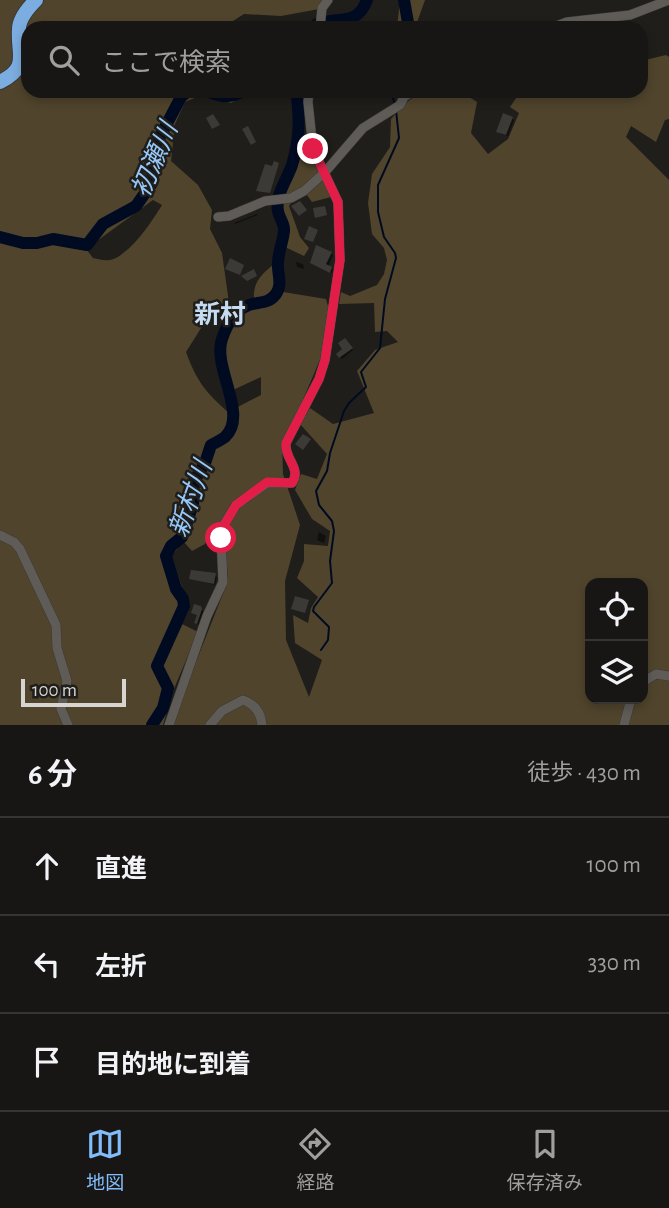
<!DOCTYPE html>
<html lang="ja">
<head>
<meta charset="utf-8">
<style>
	body { margin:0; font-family:"Alegreya Sans","Noto Sans JP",sans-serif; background:#211f1d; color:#f1f3f6 }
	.controls { position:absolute; right:21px; bottom:21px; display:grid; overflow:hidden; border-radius:14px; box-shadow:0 4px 10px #0003 }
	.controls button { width:63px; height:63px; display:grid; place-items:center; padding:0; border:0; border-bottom:2px solid #363534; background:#181614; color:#f1f3f6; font:35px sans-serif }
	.scale { position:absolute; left:21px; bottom:18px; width:105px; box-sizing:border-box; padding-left:7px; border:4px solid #d6d5d2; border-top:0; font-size:19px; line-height:24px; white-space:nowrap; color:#d6d5d2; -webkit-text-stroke:5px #201e1a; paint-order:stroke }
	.stop { position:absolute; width:21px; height:21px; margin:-16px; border:5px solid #e11d48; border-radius:50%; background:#fff }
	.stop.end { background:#e11d48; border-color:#fff; box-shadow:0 2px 7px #0008 }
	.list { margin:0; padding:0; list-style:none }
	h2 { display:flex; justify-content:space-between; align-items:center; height:91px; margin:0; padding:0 28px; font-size:30px }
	h2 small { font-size:23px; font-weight:400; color:#9f9fa0 }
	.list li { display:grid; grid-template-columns:46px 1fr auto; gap:21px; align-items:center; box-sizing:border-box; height:98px; padding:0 28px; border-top:2px solid #363534 }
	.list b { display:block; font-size:26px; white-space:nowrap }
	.list em { font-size:23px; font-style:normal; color:#9f9fa0 }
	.icon { flex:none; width:38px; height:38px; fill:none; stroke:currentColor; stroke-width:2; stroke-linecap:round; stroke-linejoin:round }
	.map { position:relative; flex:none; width:669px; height:725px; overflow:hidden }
	.search { position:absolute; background:#181614; box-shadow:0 4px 10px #0003; left:21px; right:21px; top:21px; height:77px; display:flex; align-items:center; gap:18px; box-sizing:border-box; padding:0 24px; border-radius:21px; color:#9f9fa0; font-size:26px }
	.sheet { height:385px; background:#181614 }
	nav { display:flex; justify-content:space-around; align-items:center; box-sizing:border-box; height:98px; border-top:2px solid #363534; background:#181614; font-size:19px; color:#9f9fa0 }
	nav a { display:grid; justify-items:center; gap:4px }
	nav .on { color:#80bdfa }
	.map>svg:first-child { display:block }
	.green { fill:#50442c; fill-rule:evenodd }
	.shadow { fill:#0007 }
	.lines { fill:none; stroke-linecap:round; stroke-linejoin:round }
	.stream { stroke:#000b22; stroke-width:2 }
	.river { stroke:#000b22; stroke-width:12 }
	.building { fill:#3c3a36 }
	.minor-casing { stroke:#3b3937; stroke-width:10 }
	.highway-casing { stroke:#3b3937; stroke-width:16 }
	.minor { stroke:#5f5c58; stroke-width:9 }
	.highway { stroke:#7cade0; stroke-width:14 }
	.route { stroke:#e11d48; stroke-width:9 }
	.labels { text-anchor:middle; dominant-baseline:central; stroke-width:5; stroke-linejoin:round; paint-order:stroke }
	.water-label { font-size:26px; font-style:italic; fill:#97c8fa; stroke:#201e1a }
	.neighbourhood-label { font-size:26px; font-weight:bold; fill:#c6dcf3; stroke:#201e1a }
</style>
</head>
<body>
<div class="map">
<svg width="669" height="725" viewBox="0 0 669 725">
	<rect width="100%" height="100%" fill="#201e1a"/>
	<!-- green -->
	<path class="green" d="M 0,0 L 323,0 L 319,9 L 281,16 L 244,14 L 222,28 L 28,28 L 28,91 L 272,91 L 259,98 L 245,95 L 231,103 L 202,95 L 185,102 L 175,124 L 171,161 L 198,185 L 212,210 L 210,229 L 222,253 L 230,310 L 223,319 L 208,317 L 186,352 C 196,380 206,393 228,412 L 261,395 L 261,377 L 233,390 C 220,364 213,328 245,311 C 261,302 269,309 283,292 L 326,299 L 329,310 L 324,350 L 302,402 L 282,443 L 283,474 L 300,525 L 285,581 L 286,640 L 309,697 L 322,660 L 295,643 L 293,615 L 308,623 L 311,608 L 318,597 L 297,578 L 304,561 L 304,544 L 328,546 L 330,531 L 312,519 L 295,490 L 301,474 L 317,479 L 327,454 L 300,424 L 310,408 L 333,424 L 374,413 L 357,371 L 375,350 L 398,342 L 387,331 L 375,332 L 374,303 L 339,304 L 341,292 L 350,296 L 377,285 L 384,274 L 387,260 L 384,248 L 372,234 L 368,203 L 372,174 L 390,147 L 391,119 C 409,100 414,91 441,91 C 457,91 464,93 477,102 L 471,133 L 488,154 L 508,139 L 519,113 L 510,107 L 521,91 L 641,91 L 641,61 L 666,55 L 669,57 L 669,119 L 665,120 L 656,142 L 631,126 L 626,137 L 669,180 L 669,725 L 171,725 L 228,581 L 225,536 L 213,527 L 205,544 L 192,551 L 183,541 L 172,556 L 189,609 L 182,624 L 198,632 L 173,691 L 163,725 L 0,725 ZM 153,200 L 162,205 C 151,223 134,248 116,258 C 108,262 101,260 93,258 L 86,249 ZM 590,583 L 643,583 L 643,699 L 590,699 Z
		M 400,0 L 425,0 L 415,28 L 397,28 Z
		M 306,134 L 311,157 L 331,197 L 312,202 L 301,187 L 289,206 L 300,237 L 309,248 L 304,256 L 285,247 C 288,226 281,220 281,201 Z
		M 273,265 L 277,283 L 266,298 L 254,298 C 253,282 262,274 273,265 Z"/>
	<!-- shadow -->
	<path class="shadow" d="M 512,119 L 514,120 L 508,136 L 500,133 Z
		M 257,214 L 258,215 L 235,224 L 234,223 Z
		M 331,253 L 333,255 L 328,267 L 333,270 L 332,273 L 312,263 Z
		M 296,262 L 303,264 L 304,269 L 297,267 Z
		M 345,340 L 353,350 L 342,359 L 338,354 L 344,349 Z
		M 319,532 L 326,536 L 324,543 L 317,540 Z
		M 215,575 L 217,577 L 215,585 L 191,578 Z
		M 200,608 L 204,612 L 199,625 L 196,623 Z"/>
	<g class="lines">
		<!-- stream -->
		<path class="stream" d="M 391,91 L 395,105
			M 321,650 L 328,640 L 329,627 L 313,611 L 314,607 L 332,583 L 330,561 L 334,531 L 332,521 L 319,505 L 316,491 L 327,471 L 330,453 L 344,411 L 349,403 L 366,387 L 361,372 L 380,348 L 385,299 L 396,258 L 395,253 L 384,237 L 378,212 L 378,185 L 399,138 L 396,110"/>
		<!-- river -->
		<path class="river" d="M 404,0 L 409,28
			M 315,28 L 317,24 C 338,16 357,27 367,0
			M 207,91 C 222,98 230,98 244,91
			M 248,91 L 261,91
			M 0,237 L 23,243 L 37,243 L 53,239 L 87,245 L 103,224 L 136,206 L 152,183 L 155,146 L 181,97 L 188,91
			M 152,725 L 163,708 L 168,688 L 157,666 L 184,606 L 183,599 L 176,589 L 166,556 L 171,546 L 182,537 L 193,504 L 194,481 L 205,463 L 211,445 C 215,443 221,440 225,437 C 249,415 212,367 222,339 C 227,324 236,308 252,304 C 262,302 269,303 276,294 C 283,284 277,273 278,263 C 278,252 283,242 284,231 C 285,224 279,218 278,211 C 275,195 287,180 292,165 C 300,139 300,117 296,91"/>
	</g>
	<!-- building -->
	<path class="building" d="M 503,113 L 513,117 L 506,135 L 496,132 Z
		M 213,114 L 220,125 L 212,129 L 206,118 Z
		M 248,126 L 256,142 L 251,145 L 242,129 Z
		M 274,161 L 279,163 L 270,193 L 256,191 L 265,164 L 272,166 Z
		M 300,201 L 307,210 L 299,216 L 291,206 Z
		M 325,206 L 327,215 L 315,218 L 313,208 Z
		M 309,226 L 318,230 L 313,242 L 304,239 Z
		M 316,245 L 332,252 L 326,264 L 332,267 L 330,273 L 310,263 Z
		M 230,258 L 244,265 L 240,275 L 225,269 Z
		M 254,269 L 257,276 L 247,281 L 241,276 Z
		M 345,338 L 353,348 L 339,358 L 336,354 L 342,349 L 338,343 Z
		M 303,434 L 311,439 L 303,450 L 295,444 Z
		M 191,570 L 216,573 L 214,584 L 189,579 Z
		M 295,596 L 309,600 L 305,613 L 291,609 Z
		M 194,604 L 201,606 L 202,609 L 197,624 L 194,623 L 197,615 L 191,613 Z"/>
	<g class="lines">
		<!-- minor casing -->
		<g class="minor-casing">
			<path id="minor" d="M 320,28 L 322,8 L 328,0
				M 551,28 L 567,22 L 630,15 L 669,0
				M 218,217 L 229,216 L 265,201 L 291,198 L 304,191 L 325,172 L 363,128 L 400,105 L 404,97 L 413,91
				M 0,535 L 14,542 L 20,549 L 56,625 L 57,648 L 67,681 L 61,709 L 68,725
				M 643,682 L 656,674 L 669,676
				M 169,725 L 207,616 L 223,582 L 221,538 L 223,526 L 236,505 L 267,483 L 292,483 C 302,468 284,459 286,443 L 319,379 L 325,360 L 340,260 L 338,202 L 313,149 L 308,102 L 309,91
				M 210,725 L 222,711 L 243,700 C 255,704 261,713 262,725
				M 624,725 L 631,699"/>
		</g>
		<!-- highway casing -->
		<g class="highway-casing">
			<path id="highway" d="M 0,82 C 30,67 17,55 19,29 C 19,19 29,7 36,0"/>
		</g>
		<!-- minor -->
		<use href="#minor" class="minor"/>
		<!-- highway -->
		<use href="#highway" class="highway"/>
	</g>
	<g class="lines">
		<!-- route -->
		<path class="route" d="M 221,538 L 223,527 L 236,505 L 267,482 L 292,483 C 302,468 284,459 286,443 L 319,379 L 325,360 L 340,260 L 338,202 L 313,149"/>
	</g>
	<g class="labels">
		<!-- water labels -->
		<g class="water-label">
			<text transform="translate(155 160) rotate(-67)">初瀬川</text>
			<text transform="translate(191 499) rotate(-70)">新村川</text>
		</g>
		<!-- neighbourhood labels -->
		<g class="neighbourhood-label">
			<text x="220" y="315">新村</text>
		</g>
	</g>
</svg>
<div class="controls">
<button><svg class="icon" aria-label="locate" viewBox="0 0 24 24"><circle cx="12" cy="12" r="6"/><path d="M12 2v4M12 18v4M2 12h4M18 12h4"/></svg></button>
<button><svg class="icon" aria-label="layers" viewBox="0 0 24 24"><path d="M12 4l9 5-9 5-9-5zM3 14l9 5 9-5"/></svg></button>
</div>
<div class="scale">100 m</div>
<div class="stop" style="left:221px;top:538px"></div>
<div class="stop end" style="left:313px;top:149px"></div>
<div class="search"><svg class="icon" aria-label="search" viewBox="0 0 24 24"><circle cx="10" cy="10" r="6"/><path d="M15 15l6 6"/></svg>ここで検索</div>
</div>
<section class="sheet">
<h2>6 分<small>徒歩 · 430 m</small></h2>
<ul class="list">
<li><svg class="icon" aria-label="ahead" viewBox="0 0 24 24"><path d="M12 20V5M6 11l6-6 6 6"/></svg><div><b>直進</b></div><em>100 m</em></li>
<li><svg class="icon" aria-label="left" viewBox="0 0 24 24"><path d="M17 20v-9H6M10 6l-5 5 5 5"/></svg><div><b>左折</b></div><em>330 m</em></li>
<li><svg class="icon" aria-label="arrive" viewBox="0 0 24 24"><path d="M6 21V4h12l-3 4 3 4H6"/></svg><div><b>目的地に到着</b></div></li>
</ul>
</section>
<nav>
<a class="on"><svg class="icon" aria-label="map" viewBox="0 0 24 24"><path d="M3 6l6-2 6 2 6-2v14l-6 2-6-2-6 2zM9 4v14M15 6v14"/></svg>地図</a>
<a><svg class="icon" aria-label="directions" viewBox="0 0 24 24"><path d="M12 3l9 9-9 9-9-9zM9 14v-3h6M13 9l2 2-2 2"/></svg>経路</a>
<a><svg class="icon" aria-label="saved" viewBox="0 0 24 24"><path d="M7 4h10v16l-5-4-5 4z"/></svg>保存済み</a>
</nav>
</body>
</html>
